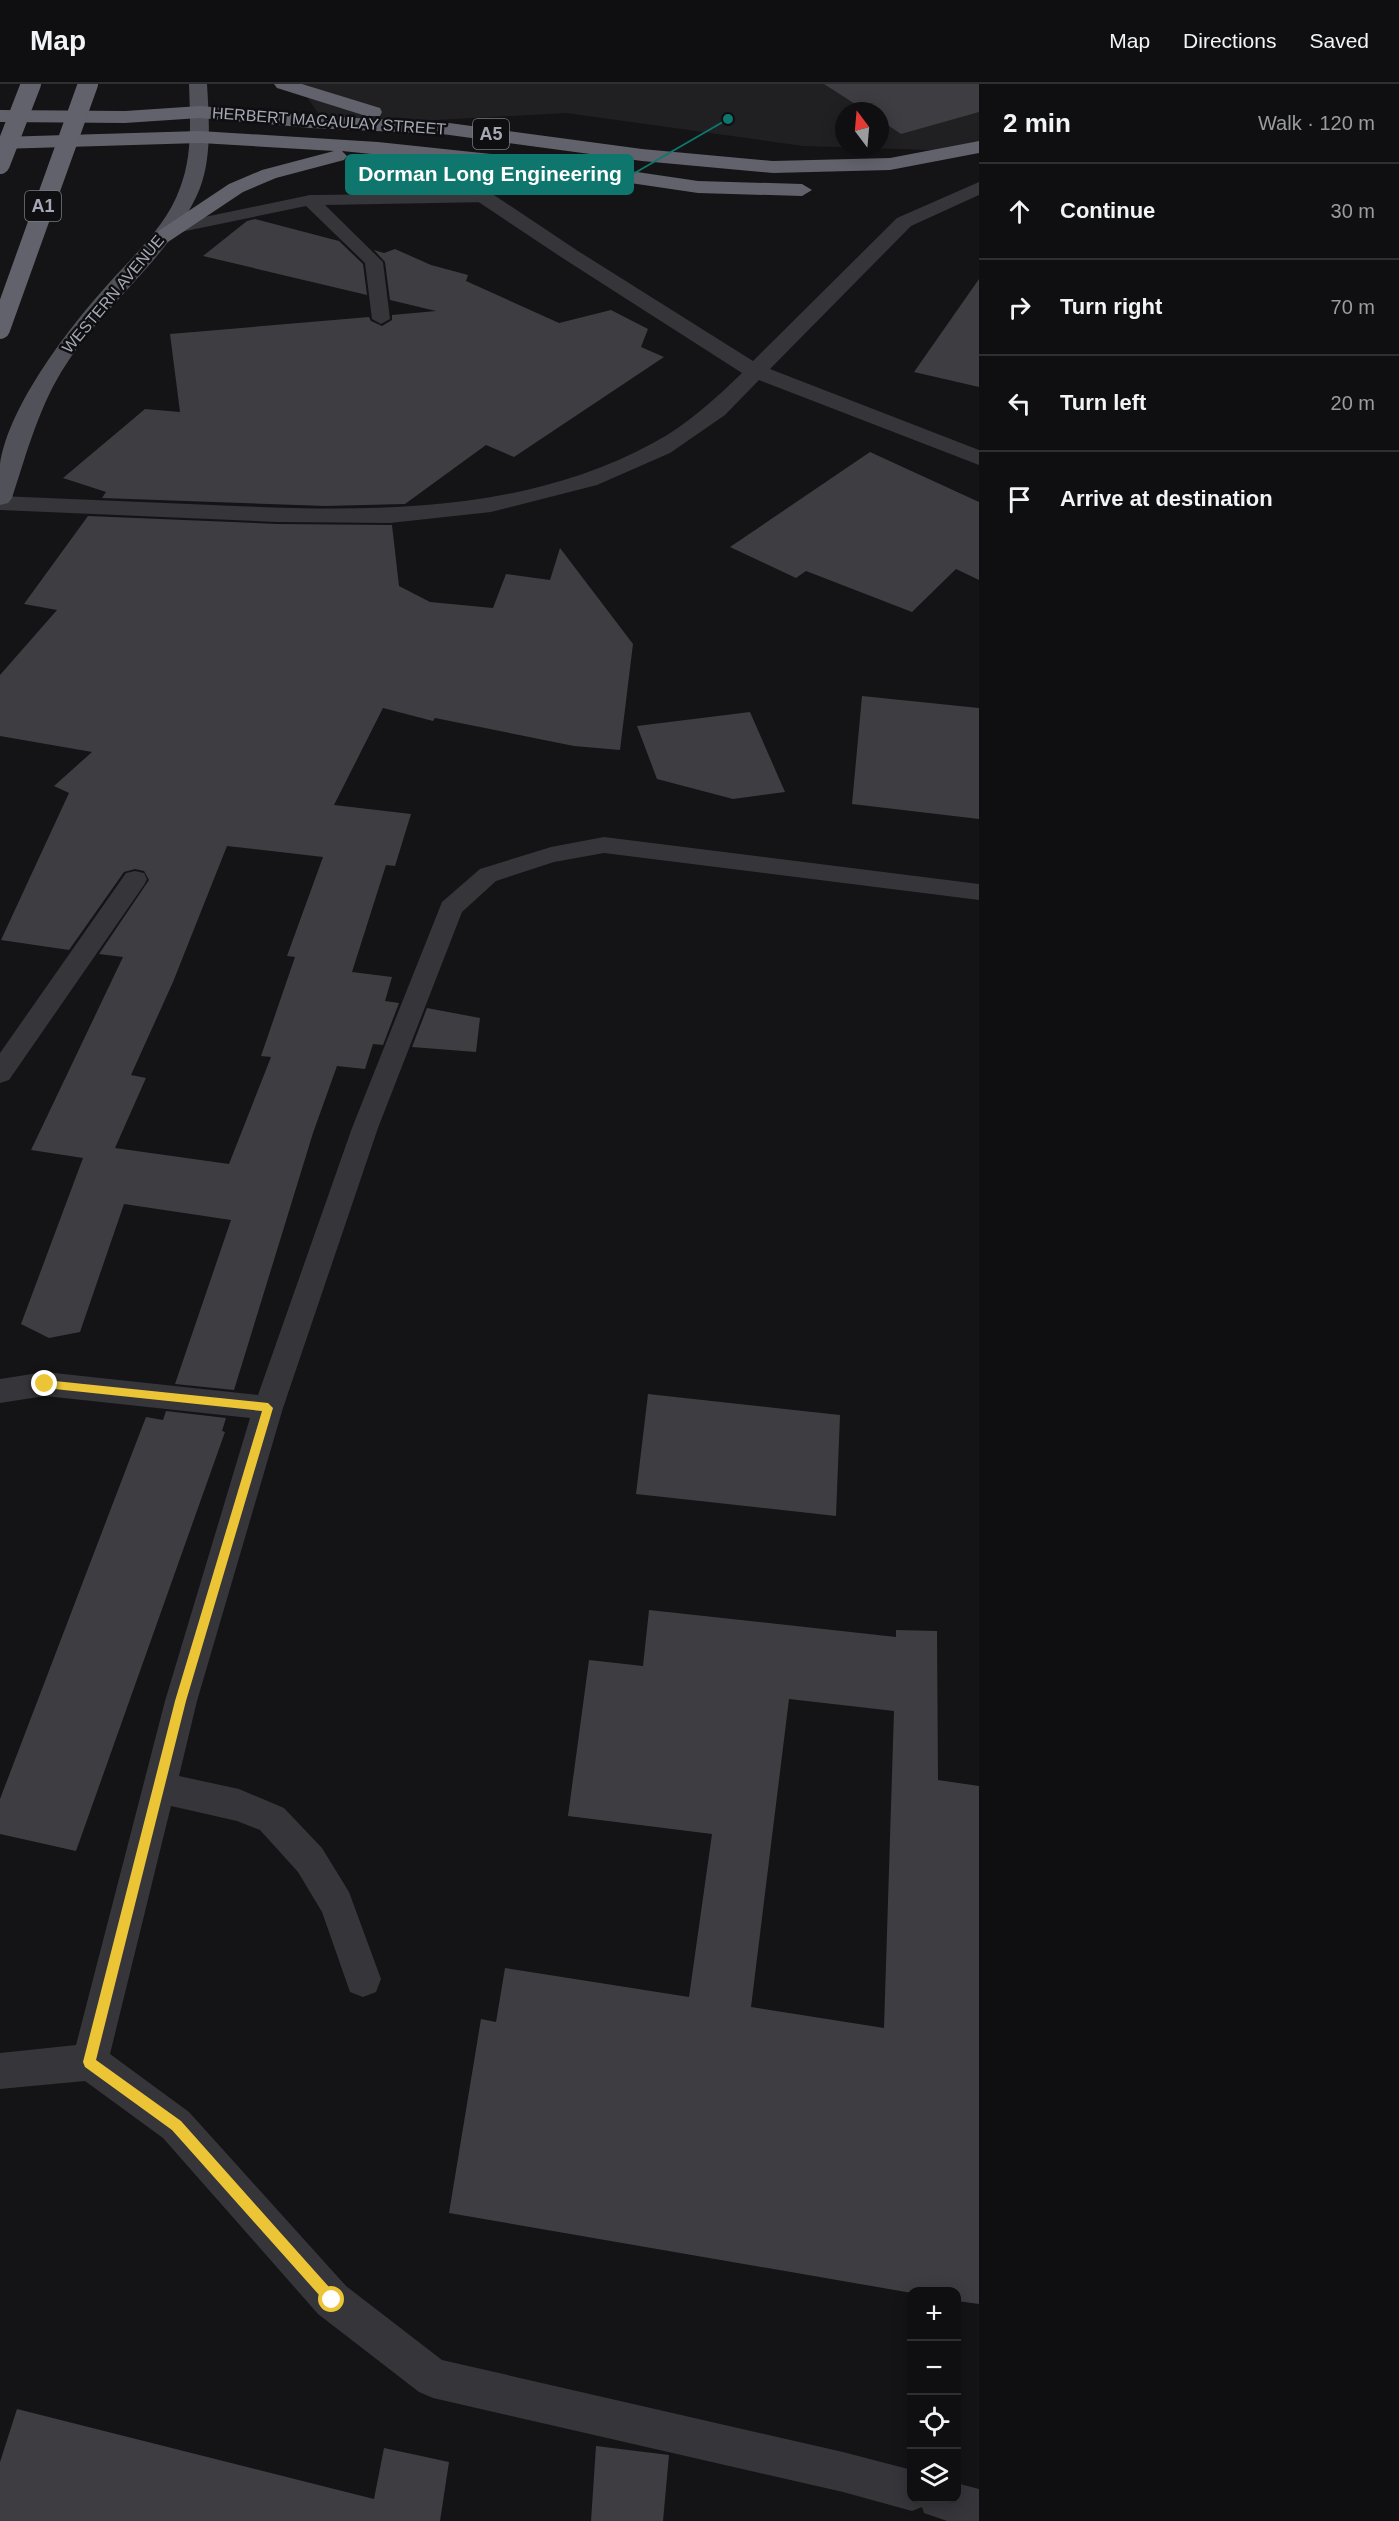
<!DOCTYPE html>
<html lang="en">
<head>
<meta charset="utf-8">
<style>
	body { margin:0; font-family:Helvetica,sans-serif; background:#1d1c1e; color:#f1f3f6 }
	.controls { position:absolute; right:18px; bottom:18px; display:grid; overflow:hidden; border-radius:12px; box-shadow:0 3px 15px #0003 }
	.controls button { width:54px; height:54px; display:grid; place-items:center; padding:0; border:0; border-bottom:2px solid #2f2e30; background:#0f0e10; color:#f1f3f6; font:30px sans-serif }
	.compass { position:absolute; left:835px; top:18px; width:54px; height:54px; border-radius:50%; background:#0f0e10; box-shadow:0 3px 15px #0003; rotate:344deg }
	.stop { position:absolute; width:18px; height:18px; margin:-14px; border:4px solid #ebc535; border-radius:50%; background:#fff }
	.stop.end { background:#ebc535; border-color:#fff; box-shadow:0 2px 6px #0008 }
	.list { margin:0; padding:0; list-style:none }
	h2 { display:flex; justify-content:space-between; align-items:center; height:78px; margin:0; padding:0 24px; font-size:26px }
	h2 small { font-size:20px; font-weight:400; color:#9b9c9f }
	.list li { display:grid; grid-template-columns:39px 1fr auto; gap:18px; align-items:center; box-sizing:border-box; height:96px; padding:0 24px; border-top:2px solid #2f2e30 }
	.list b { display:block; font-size:22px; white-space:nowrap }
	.list em { font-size:20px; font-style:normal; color:#9b9c9f }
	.icon { flex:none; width:33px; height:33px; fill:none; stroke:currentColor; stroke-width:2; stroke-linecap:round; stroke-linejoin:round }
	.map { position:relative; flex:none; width:979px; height:2437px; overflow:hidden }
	header { display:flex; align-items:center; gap:36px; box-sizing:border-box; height:84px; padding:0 30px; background:#0f0e10; border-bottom:2px solid #2f2e30 }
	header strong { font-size:28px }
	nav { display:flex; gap:33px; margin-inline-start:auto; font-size:21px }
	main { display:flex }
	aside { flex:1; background:#0f0e10 }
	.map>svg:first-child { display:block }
	.built { fill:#201f22; fill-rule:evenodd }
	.building { fill:#3e3d42; fill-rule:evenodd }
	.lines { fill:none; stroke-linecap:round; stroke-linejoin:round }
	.lane { fill:#35353a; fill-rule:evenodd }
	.street { fill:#35353a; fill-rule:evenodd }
	.primary { fill:#515159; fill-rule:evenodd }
	.highway { fill:#61626b; fill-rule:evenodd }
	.highway-bridge { stroke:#61626b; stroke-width:20 }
	.route { fill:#ebc535 }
	.labels { text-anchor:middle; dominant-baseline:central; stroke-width:5; stroke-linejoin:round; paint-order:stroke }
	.far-street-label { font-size:16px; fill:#a5a8b5; stroke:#0f0e10 }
	.shield { fill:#0f0e10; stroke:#787a84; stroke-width:1.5 }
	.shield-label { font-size:18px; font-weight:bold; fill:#a5a8b5 }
	.leader { fill:none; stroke:#0f766e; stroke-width:2 }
	.callout-dot { fill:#0f766e; stroke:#0f0e10; stroke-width:2 }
	.callout { fill:#0f766e; stroke:#0f766e; stroke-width:2 }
	.callout-label { font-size:21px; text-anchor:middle; font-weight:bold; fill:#fff }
</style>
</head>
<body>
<header>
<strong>Map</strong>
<nav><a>Map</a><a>Directions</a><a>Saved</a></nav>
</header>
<main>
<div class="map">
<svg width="979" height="2437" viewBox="0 0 979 2437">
	<rect width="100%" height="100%" fill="#141315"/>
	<!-- built -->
	<path class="built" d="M 298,0 L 979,0 L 979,62 L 961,67 L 803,62 L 566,29 L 327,42 ZM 844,27 L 880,27 L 880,63 L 844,63 Z"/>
	<!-- building -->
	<path class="building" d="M 824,0 L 979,0 L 979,28 L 901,50 L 880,36 L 880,27 L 866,27 Z
		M 255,135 L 339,157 L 363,180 L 367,211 L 203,172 L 247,137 Z
		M 395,165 L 431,181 L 468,191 L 466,197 L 559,239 L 611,226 L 648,245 L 641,263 L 664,273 L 514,373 L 486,361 L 405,420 L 325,422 L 102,414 L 106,408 L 63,394 L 145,325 L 180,328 L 170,250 L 369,233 L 371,237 L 382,242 L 392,236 L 392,231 L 436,227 L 390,216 L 385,178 L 374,166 L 384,169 Z
		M 979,195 L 979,303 L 914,288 Z
		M 870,368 L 979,418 L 979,496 L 956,485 L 912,528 L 806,487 L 796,494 L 730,463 Z
		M 88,432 L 277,440 L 392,441 L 399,502 L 430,518 L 493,524 L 506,490 L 550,496 L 560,464 L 633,560 L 620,666 L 574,662 L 435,634 L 433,637 L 383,624 L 334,721 L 411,730 L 395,782 L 386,781 L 352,888 L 392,893 L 385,917 L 399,919 L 383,961 L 373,960 L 365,985 L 337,982 L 313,1049 L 234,1306 L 175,1300 L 231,1136 L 124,1120 L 80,1248 L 49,1254 L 21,1240 L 83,1074 L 31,1066 L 123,873 L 99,870 L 149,796 L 144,787 L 135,785 L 124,788 L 69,866 L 1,856 L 69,709 L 54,702 L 92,668 L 0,652 L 0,591 L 57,526 L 24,520 ZM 227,762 L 323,773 L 287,872 L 295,873 L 261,972 L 271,973 L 229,1080 L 115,1064 L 146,994 L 131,991 L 173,898 Z
		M 862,612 L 979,624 L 979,735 L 852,720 Z
		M 750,628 L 785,708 L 733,715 L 657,695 L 637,642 Z
		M 427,924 L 480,934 L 476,968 L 412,963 Z
		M 648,1310 L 840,1331 L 836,1432 L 636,1410 Z
		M 166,1327 L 226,1334 L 222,1347 L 225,1348 L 76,1767 L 0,1750 L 0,1715 L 131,1372 L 146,1333 L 163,1336 Z
		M 649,1526 L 896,1553 L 896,1546 L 937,1547 L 938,1696 L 979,1702 L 979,2220 L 957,2217 L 957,2208 L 912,2209 L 449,2129 L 481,1935 L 496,1938 L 505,1884 L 689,1913 L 712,1750 L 568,1732 L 589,1576 L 643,1582 ZM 789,1615 L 894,1627 L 884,1944 L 751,1923 Z
		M 17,2325 L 374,2415 L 384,2364 L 449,2378 L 440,2437 L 0,2437 L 0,2378 Z
		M 596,2362 L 669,2371 L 663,2437 L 591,2437 Z"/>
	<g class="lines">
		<!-- lane -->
		<path class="lane" d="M 484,109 L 490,110 L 492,114 L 490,118 L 325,121 L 383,178 L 390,235 L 381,240 L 372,235 L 365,179 L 306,122 L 176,149 L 167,144 L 176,139 L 310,111 Z
			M 604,753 L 979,800 L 979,816 L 604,769 L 554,778 L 496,797 L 462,828 L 378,1044 L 283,1324 L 197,1617 L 179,1692 L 239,1705 L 284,1724 L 322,1764 L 349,1808 L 381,1895 L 376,1908 L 363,1913 L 350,1908 L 322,1828 L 298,1788 L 260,1746 L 237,1737 L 171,1722 L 110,1970 L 189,2028 L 346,2202 L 442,2276 L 843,2368 L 912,2386 L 912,2414 L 956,2414 L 956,2399 L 979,2405 L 979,2437 L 947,2437 L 924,2429 L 922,2423 L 912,2427 L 843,2408 L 433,2314 L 419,2308 L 318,2230 L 163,2054 L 85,1997 L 0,2005 L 0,1969 L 76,1961 L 165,1617 L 250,1334 L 45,1312 L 0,1319 L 0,1295 L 45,1288 L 258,1311 L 352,1044 L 442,818 L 480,785 L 551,763 Z
			M 135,787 L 144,789 L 147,795 L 144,801 L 9,996 L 0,999 L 0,969 L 126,789 Z"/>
		<!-- street -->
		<path class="street" d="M 421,65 L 428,67 L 578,167 L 753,277 L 897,134 L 979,98 L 979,111 L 911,142 L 770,285 L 979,366 L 979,381 L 759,296 L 725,331 L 670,369 L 597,401 L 491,428 L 390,439 L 277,438 L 0,426 L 0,412 C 71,415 142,418 213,421 C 361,428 519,432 653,359 C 687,341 715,315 742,289 L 564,175 L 414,75 L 411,71 L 414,67 Z"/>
		<!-- primary -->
		<path class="primary" d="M 189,0 L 207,0 C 209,34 212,72 200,104 C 174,169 105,220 67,279 C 40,319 27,368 12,414 L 8,419 L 0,421 C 0,408 0,393 0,380 C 9,321 70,242 110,198 C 135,170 167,141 180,104 C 193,71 190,34 189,0 Z"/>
		<!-- highway -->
		<path class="highway" d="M 274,0 L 302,0 L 380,24 L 382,28 L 380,32 L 366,32 L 277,4 Z
			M 200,22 L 311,32 L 442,38 L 642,65 L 773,77 L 890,74 L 979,57 L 979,69 L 890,86 L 773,89 L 642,77 L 442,50 L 311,44 L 200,34 L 125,39 L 0,38 L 0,26 L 125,27 Z
			M 200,47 L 378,58 L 576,79 L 698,97 L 802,100 L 812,106 L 802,112 L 698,109 L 576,91 L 342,67 L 347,72 L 344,76 L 276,94 L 243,108 L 168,158 L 154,158 L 151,154 L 154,150 L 229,100 L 262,86 L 334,67 L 200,59 L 0,65 L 0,53 Z"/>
		<!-- highway-bridge -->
		<path class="highway-bridge" d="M 0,80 L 31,0
			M 0,245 L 88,0"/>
	</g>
	<!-- route -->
	<path class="route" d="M 45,1296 L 268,1319 L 273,1324 L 186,1617 L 96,1976 L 181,2037 L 337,2212 L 339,2216 L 332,2223 L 328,2221 L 172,2046 L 85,1983 L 83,1978 L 175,1617 L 262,1327 L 45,1304 L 40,1300 Z"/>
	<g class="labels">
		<!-- far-street labels -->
		<g class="far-street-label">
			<text transform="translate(329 37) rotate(4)">HERBERT MACAULAY STREET</text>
			<text transform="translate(113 210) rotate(-50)">WESTERN AVENUE</text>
		</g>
		<!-- shield labels -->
		<g class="shield">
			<rect x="473" y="35" width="36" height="30" rx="4.5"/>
			<rect x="25" y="107" width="36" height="30" rx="4.5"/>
		</g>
		<g class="shield-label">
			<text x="491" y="50">A5</text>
			<text x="43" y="122">A1</text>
		</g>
	</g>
	<!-- callouts -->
	<path class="leader" d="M728 35L633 90"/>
	<circle class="callout-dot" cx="728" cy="35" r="6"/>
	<rect class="callout" x="346" y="71" width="287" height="39" rx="6"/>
	<g class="callout-label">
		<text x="490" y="97">Dorman Long Engineering</text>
	</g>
</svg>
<div class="controls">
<button>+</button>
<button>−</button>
<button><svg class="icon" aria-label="locate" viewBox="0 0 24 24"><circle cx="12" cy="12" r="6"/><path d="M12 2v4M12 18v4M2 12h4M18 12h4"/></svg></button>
<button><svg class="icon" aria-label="layers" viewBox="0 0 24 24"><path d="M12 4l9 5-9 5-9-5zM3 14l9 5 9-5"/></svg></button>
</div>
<svg class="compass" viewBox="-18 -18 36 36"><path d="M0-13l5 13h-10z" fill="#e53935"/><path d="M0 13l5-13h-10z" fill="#9b9c9f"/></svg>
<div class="stop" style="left:332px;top:2216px"></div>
<div class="stop end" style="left:45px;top:1300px"></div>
</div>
<aside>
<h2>2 min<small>Walk · 120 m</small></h2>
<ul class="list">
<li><svg class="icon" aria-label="ahead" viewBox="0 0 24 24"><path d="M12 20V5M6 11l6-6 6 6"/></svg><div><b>Continue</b></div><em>30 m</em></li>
<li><svg class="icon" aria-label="right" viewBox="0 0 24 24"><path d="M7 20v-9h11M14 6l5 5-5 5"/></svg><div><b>Turn right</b></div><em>70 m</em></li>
<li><svg class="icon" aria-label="left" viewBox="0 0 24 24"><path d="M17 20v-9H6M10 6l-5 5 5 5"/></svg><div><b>Turn left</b></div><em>20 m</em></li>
<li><svg class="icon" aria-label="arrive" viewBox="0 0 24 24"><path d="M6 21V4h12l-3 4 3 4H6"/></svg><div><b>Arrive at destination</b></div></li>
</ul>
</aside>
</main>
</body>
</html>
